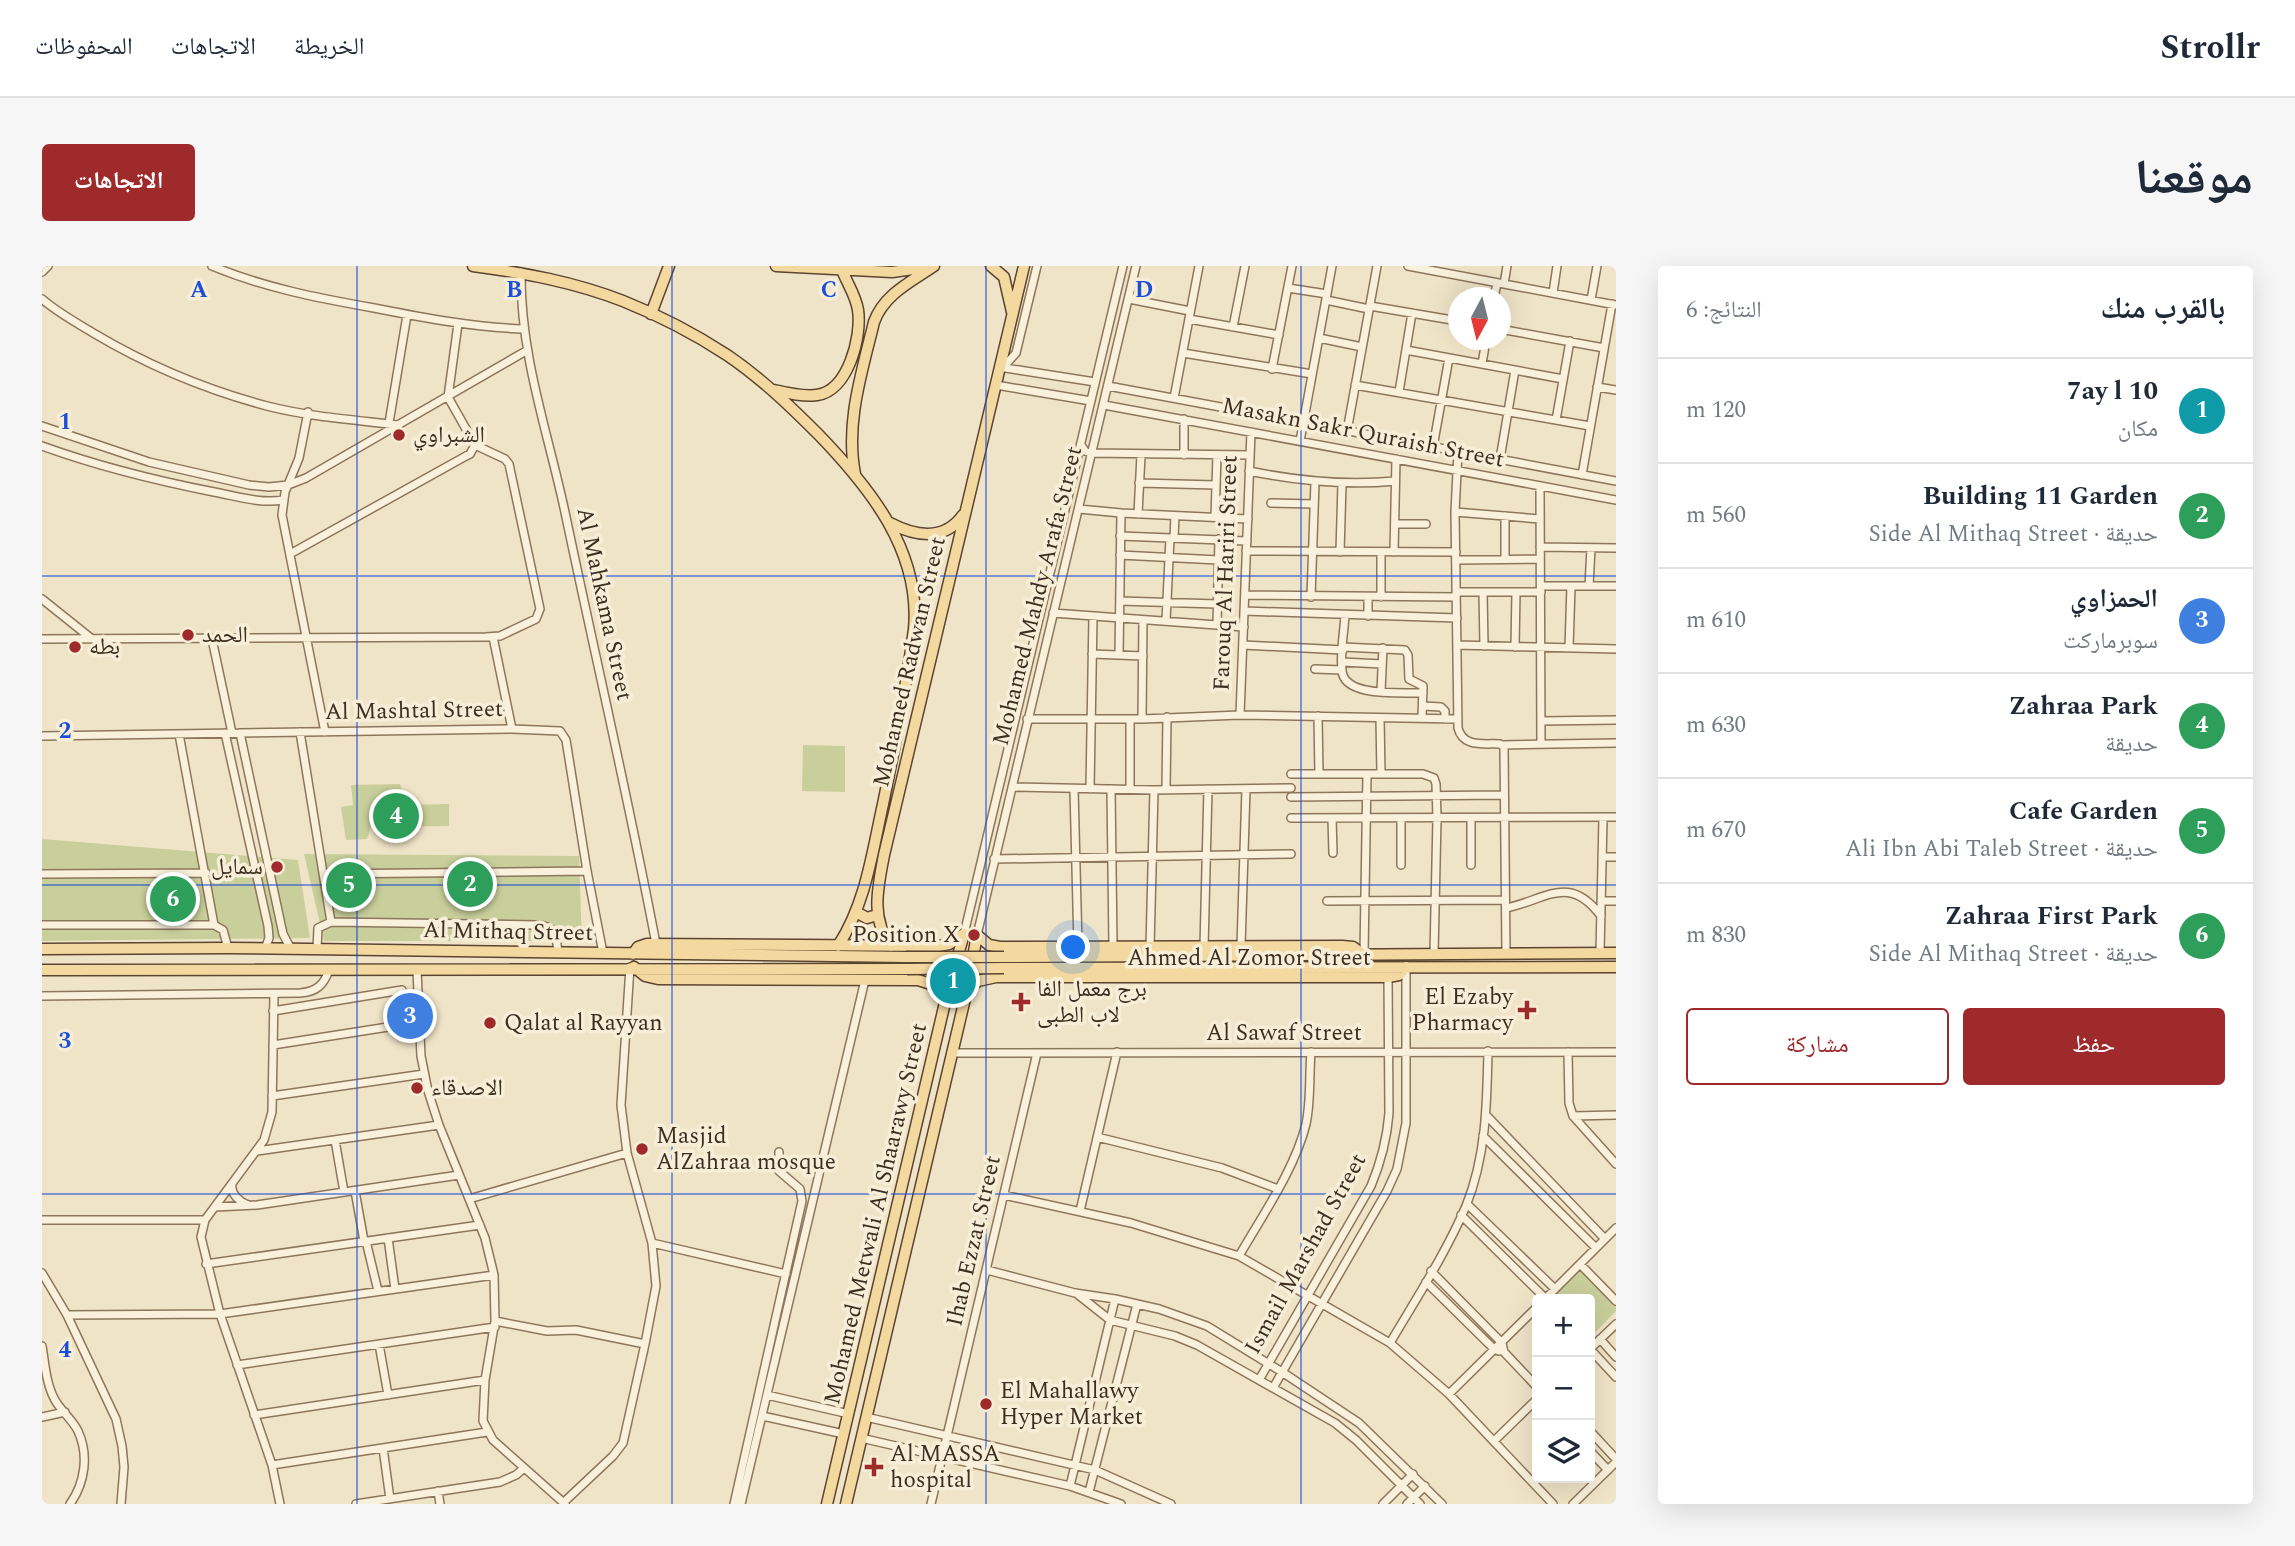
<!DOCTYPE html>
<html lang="ar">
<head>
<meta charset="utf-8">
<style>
	body { margin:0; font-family:Spectral,"Noto Naskh Arabic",serif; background:#f6f6f7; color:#1f2937; direction:rtl }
	.controls { position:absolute; right:21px; bottom:21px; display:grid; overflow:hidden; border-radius:7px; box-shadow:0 7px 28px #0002 }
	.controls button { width:63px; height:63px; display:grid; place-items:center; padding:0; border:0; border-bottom:2px solid #e0e1e3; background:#fff; color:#1f2937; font:35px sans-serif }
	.compass { position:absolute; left:1406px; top:21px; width:63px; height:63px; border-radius:50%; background:#fff; box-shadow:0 7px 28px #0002; rotate:187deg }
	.you { position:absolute; left:1032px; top:682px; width:24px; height:24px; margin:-18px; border:5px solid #fff; border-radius:50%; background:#1a73e8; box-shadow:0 0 0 10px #1a73e833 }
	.badge { display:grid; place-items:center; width:46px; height:46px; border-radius:50%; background:#9e2a2b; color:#fff; font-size:23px; font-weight:700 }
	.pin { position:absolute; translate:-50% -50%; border:4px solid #fff; box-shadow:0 2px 7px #0006 }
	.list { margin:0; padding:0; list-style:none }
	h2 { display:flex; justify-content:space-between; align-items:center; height:91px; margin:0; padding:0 28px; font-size:30px }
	h2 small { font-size:23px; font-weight:400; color:#747a83 }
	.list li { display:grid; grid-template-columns:46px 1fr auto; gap:21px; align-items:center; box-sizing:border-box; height:105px; padding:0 28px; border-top:2px solid #e0e1e3 }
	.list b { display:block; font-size:26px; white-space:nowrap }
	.list p { margin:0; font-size:23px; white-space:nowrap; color:#747a83 }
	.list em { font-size:23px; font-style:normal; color:#747a83 }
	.actions { display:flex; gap:14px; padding:21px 28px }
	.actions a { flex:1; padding:16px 0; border:2px solid #9e2a2b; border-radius:7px; text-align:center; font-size:24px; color:#9e2a2b }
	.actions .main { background:#9e2a2b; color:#fff }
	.icon { flex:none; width:38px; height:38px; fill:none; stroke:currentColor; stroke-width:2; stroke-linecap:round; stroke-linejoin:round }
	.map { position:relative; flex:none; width:1574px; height:1238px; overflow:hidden; direction:ltr; border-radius:7px }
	header { display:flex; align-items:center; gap:42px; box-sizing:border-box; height:98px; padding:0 35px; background:#fff; border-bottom:2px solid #e0e1e3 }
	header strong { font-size:33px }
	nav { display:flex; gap:38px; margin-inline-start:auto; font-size:24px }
	.intro { display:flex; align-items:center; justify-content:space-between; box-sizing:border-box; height:168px; padding:0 42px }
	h1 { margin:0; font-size:49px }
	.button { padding:18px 32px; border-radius:7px; background:#9e2a2b; color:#fff; font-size:24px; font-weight:700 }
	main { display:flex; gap:42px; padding:0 42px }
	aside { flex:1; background:#fff; border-radius:7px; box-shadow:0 7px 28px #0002 }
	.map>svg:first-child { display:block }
	.green { fill:#c9cf9b }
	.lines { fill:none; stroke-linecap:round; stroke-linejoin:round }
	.minor-casing { stroke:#8d765c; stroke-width:10 }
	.major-casing { stroke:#5b4430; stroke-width:13 }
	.minor { stroke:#faf1dc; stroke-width:7 }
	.major { stroke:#f3d9a0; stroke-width:10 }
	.major-bridge-casing { stroke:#5b4430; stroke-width:13; stroke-linecap:butt }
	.major-bridge { stroke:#f3d9a0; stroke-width:10 }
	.grid { fill:none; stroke:#1d4ed8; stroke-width:2; stroke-opacity:0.55 }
	.poi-dot { fill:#9e2a2b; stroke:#f7eed8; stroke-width:2.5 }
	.labels { text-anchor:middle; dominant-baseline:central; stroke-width:7; stroke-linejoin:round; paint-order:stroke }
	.street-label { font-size:23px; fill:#3d2e20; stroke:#f7eed8 }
	.poi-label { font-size:23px; fill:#3d2e20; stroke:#f7eed8; text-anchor:start }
	.grid-label { font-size:23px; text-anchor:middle; font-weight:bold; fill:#1d4ed8; stroke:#f7eed8; stroke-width:7; stroke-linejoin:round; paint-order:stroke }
</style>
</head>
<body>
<header>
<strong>Strollr</strong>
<nav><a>الخريطة</a><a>الاتجاهات</a><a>المحفوظات</a></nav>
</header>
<div class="intro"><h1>موقعنا</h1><a class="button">الاتجاهات</a></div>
<main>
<aside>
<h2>بالقرب منك<small>النتائج: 6</small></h2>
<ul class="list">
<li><span class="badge" style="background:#0f9aa8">1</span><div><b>7ay l 10</b><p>مكان</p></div><em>120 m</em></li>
<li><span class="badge" style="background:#2e9e5b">2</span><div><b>Building 11 Garden</b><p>حديقة · Side Al Mithaq Street</p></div><em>560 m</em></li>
<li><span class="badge" style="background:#3f7fe0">3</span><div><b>الحمزاوي</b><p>سوبرماركت</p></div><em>610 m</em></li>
<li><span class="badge" style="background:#2e9e5b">4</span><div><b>Zahraa Park</b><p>حديقة</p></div><em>630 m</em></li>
<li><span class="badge" style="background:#2e9e5b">5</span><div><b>Cafe Garden</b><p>حديقة · Ali Ibn Abi Taleb Street</p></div><em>670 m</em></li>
<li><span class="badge" style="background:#2e9e5b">6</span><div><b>Zahraa First Park</b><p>حديقة · Side Al Mithaq Street</p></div><em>830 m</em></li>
</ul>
<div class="actions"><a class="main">حفظ</a><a>مشاركة</a></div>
</aside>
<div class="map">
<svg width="1574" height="1238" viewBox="0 0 1574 1238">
	<rect width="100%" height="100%" fill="#f0e4c8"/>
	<!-- green -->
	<path class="green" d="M 761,479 L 803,480 L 803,526 L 760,525 Z
		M 358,518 L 364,539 L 407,538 L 407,560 L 329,561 L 325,573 L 304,574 L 299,541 L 311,539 L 309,519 Z
		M 0,573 L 256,594 L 268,672 L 0,675 Z
		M 262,588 L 537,590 L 540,675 L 282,675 Z
		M 1538,1003 L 1574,1038 L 1574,1045 L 1548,1072 L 1548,1033 L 1508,1033 Z"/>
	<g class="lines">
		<!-- minor casing -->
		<g class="minor-casing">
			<path id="minor" d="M 170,0 C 223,22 276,32 332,42 C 383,52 430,61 481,63
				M 1366,0 L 1574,39
				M 0,6 L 6,0
				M 479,6 C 478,91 507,169 524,251 C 554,394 587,535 614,678
				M 1462,18 L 1465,0
				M 1246,22 L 1285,28
				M 1511,27 L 1515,0
				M 1452,32 L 1455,17
				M 0,33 C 16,47 35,57 53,68 C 107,100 165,124 225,140 C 268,151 314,154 357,159
				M 1087,33 L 1148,45
				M 1284,34 L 1327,43
				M 1549,34 L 1555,0
				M 1328,40 L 1416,55
				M 1147,53 L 1237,69
				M 1191,61 L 1203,0
				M 1458,63 L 1562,82
				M 1277,72 L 1320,81
				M 1364,84 L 1521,113
				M 1141,87 L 1270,108
				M 1440,98 L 1444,74
				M 958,99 L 966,96 L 974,87 L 995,0
				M 957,101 L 1053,116
				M 1230,103 L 1250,0
				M 954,119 L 1049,135
				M 1313,119 L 1548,160
				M 1066,120 L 1574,215
				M 1555,121 L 1574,124
				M 1357,126 L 1370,47
				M 1132,132 L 1157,0
				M 1062,139 L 1574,234
				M 266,146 L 257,192 L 243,226 L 240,249 L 283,466
				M 1514,154 L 1528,75
				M 347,157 L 365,49
				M 0,160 L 107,196 L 207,219 L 227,221 L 246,219 L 264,212 L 484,85
				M 1305,165 L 1335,0
				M 1258,175 L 1290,0
				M 1039,179 L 1043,185 L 1049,187 L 1208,189
				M 0,180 C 58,201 111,214 172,226 C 194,230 218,238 241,234
				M 1391,181 L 1407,92
				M 1416,186 L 1413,246 L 1416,462 C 1421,482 1442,477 1458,478 L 1462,481 L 1464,687
				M 1142,189 L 1142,153
				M 1458,193 L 1473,104
				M 1207,205 C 1256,215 1303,220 1353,215
				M 1540,209 L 1570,38
				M 1097,217 L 1174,219
				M 1498,220 L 1499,478
				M 1229,237 L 1272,238
				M 1037,243 L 1079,247 L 1206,253
				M 1413,246 L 1498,253
				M 1096,248 L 1099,189
				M 1463,250 L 1463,293
				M 1173,251 L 1175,189
				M 1353,258 L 1384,258
				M 1078,270 L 1205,275
				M 1132,272 L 1133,250
				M 1498,281 L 1574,282
				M 1204,285 L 1414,286
				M 1298,286 L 1300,218
				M 1352,286 L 1354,193
				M 248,288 L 424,190 L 428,188 L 433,179
				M 1078,289 L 1176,294
				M 1414,294 L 1498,293
				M 1499,320 L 1574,320
				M 1547,320 L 1549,282
				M 1414,326 L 1499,326
				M 1441,326 L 1442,380
				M 1203,329 L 1414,331
				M 1269,331 L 1273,216
				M 1339,331 L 1339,286
				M 0,333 L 50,373
				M 1078,335 L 1175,338
				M 1202,345 L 1415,352
				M 1011,347 L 1202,361
				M 1303,349 C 1302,367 1298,386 1300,404 C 1301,432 1360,426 1381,427
				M 1326,350 L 1326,331
				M 1124,355 L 1128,272
				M 1175,359 L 1177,273
				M 451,371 L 470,463
				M 0,373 L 444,371 L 458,370 L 494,353 L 498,343 L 467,198 L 463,193 L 433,179 L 406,131 L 416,58
				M 170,373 L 190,467
				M 1201,379 L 1301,384
				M 1415,379 L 1574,383
				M 1301,381 L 1363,384 L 1366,389 L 1367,413 L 1381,420 L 1380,452
				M 1473,381 L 1474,326
				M 1527,382 L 1529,320
				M 1050,388 L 1101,390
				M 1077,389 L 1079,247
				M 1300,396 L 1340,398
				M 1273,403 L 1300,404
				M 1339,425 L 1341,382
				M 1381,440 L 1399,441 L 1403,445 L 1403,453
				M 1198,449 L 1209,166
				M 1276,450 L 1277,508
				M 1338,452 L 1339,508
				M 985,453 L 1100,453 L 1198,449 L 1416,453
				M 1088,453 L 1088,523
				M 1100,453 L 1101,354
				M 1499,455 L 1574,454
				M 258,466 L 289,656
				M 183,467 L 226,660 L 227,672 L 223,683
				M 198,467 L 241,668 L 249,683
				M 137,468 L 172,659
				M 0,470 L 470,463 L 518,465 L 524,474 L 545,605 L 561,687
				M 1460,479 L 1574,477
				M 1249,508 L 1381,508 L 1392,512 L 1394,518 L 1395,552 L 1392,688
				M 970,521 L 1112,524 L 1249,522
				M 1032,523 L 1036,680
				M 1048,523 L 1051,350
				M 1069,523 L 1071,680
				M 1124,523 L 1125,451
				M 1249,531 L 1462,529
				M 1249,552 L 1574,551
				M 1290,552 L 1291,587
				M 1560,591 L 1574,591
				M 952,593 L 1249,588
				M 1359,599 L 1359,552
				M 1429,599 L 1429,552
				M 0,608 L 164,607
				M 282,608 L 545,605
				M 1285,635 L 1463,634
				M 1560,635 L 1574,635
				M 1464,642 C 1504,634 1527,607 1559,650
				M 0,659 L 172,659 L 181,664 L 186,682
				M 922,668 L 1081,0
				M 935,669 L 1094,0
				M 1199,680 L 1204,523
				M 1108,681 L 1112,524
				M 1162,681 L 1166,523
				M 275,683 L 276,662 L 289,656 L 495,659 C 514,660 514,670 516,686
				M 1322,687 L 1325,508
				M 1558,687 L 1561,552
				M 375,704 L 379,790 L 386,825 L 397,859 L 443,972 L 452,1009 L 453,1055 L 443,1114 L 441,1155 L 451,1174 L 523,1238
				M 232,728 L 230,846 L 222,874 L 163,954 L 159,971 L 178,1048 L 230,1199 L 238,1238
				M 0,730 L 258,727 C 274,726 282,719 287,704
				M 231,745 L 360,724
				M 231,779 L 378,756
				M 1526,786 L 1527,837 L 1531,850 L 1574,898
				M 909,787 L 1574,786
				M 230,830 L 382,808
				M 1444,849 L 1563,973
				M 1531,850 L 1574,849
				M 1441,870 L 1554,982
				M 1055,871 L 1180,902 L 1236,923
				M 293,874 L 302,926
				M 215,885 L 397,859
				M 190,918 C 188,928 198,936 206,939
				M 313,925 L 322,975
				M 962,929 L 1089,957 L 1197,990 L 1348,1077 L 1407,1128 L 1511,1238
				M 427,933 L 585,887
				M 1425,938 L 1513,1023
				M 173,941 L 215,939 L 417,909
				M 1038,945 L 1075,786
				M 1419,949 L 1504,1033
				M 0,954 L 163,954
				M 346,972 L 353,1023
				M 324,975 L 336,1025
				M 610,977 L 744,1008
				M 1197,990 C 1220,950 1253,903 1264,858 C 1269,835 1267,810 1269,786
				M 164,998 L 438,959
				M 1538,998 L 1574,1035
				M 945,1004 L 1033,1027 L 1073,1033 L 1117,1043 L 1165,1060 L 1240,1106 L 1317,1157 L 1400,1238
				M 1389,1005 L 1460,1077 L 1462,1086 L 1495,1121
				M 0,1007 L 25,1049 L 74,1153 L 80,1180 L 82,1201 L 79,1238
				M 1384,1016 L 1452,1083 L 1457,1085
				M 1034,1027 L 1068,1054 L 1133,1070 L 1155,1079 L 1293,1157 L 1314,1174 L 1378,1238
				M 1503,1033 L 1574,962
				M 25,1049 L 178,1048 L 452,1009
				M 453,1055 L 505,1065 L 534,1064 L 603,1078
				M 1558,1073 L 1574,1091
				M 1348,1077 C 1374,1033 1404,987 1424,940 C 1444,891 1445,837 1446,785
				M 337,1078 L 346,1129
				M 0,1080 C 3,1098 4,1118 13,1134 C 19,1145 30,1153 36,1165 C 47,1189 43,1217 28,1238
				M 1548,1083 L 1574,1111
				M 1548,1083 L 1574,1058
				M 195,1099 L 453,1061
				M 1217,1114 L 1329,920 C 1339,896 1345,873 1347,847 L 1346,711
				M 1231,1122 L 1345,925 L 1355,903 L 1364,857 L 1364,701
				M 1407,1128 L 1495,1041
				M 725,1129 L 807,1148
				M 212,1149 L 443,1114
				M 720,1150 L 802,1168
				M 0,1151 L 23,1146
				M 824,1151 L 1053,1204 L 1129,1238
				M 1548,1165 L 1574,1193
				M 819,1172 L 1028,1220 L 1079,1238
				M 1452,1175 L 1495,1133
				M 341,1182 L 348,1233
				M 1548,1185 L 1566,1204
				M 230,1199 L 445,1166
				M 1028,1220 L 1073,1033
				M 396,1225 L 398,1238
				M 1047,1226 L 1095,1038
				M 521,1237 L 571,1190 L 581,1177 L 603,1078 L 614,1020 L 610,977 L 585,887 L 579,839 L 588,701
				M 314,1238 L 458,1216 L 474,1209 L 482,1202
				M 692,1238 L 760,935 L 758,923 L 737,905 L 737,886
				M 699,1238 L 823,714
				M 889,1238 L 995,787
				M 1341,1238 L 1371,1208
				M 1365,1238 L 1383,1220
				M 1531,1238 L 1574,1196"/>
		</g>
		<!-- major casing -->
		<g class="major-casing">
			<path id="major" d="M 431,0 C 483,7 532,16 581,35 C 616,49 653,68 685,89 C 719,112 748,140 777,169 C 828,222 879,285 872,363 C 864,422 853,480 841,538 C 830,587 824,637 796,680
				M 734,0 L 850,6 L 886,1
				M 949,0 L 962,11 L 970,46
				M 609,48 L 627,0
				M 732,124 C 745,127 761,131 775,129 C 806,125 820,71 816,44 C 814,30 805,17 800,4
				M 813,208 C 803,157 820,106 832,56 C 842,28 869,16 892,0
				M 848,257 C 873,270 902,276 921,249
				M 814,646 L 825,652 L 835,649
				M 935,669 L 947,679 L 958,681 L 1300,680 L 1311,681 L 1319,687
				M 849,680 C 828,652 836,621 842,589 L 982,0
				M 0,683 L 186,682 L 864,691
				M 591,688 L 596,681 L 605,678 L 897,680 L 907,678 L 922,668
				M 962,691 L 1574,687
				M 592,701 L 603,710 L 616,713 L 876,714 L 895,720 L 905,728
				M 962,702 L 1574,701
				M 0,704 C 288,705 576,701 865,703
				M 925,724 L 936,715 L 954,711 L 1346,711 L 1357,709 L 1364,701
				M 785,1238 L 905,728 L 922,668
				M 804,1238 L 925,724 L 935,669"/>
		</g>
		<!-- minor -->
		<use href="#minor" class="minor"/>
		<!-- major -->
		<use href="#major" class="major"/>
		<!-- major-bridge casing -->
		<g class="major-bridge-casing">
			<path id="major-bridge" d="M 864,691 L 962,691
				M 865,703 L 962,702"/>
		</g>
		<!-- major-bridge -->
		<use href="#major-bridge" class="major-bridge"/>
	</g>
	<!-- grid -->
	<path class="grid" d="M 315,0 L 315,1238M 630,0 L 630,1238M 944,0 L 944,1238M 1259,0 L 1259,1238M 0,310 L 1574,310M 0,619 L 1574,619M 0,928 L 1574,928"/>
	<!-- markers -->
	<g class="poi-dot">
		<circle cx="357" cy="169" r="7"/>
		<circle cx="146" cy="369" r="7"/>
		<circle cx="33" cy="381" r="7"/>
		<circle cx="235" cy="601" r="7"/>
		<circle cx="932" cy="669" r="7"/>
		<path d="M975.5 725.5h7v7h7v7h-7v7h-7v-7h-7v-7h7z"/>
		<path d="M1481.5 733.5h7v7h7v7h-7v7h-7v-7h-7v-7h7z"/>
		<circle cx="448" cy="757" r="7"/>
		<circle cx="375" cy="822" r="7"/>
		<circle cx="600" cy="883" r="7"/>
		<circle cx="944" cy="1138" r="7"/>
		<path d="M828.5 1190.5h7v7h7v7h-7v7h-7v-7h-7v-7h7z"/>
	</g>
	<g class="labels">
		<!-- street labels -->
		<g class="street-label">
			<text transform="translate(1321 167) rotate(11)">Masakn Sakr Quraish Street</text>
			<text transform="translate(1184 307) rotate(-88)">Farouq Al Hariri Street</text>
			<text transform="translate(996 330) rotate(-76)">Mohamed Mahdy Arafa Street</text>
			<text transform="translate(562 338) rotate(78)">Al Mahkama Street</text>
			<text transform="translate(868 396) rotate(-77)">Mohamed Radwan Street</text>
			<text transform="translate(372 445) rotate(-1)">Al Mashtal Street</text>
			<text transform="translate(466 666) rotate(1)">Al Mithaq Street</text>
			<text x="1207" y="692">Ahmed Al Zomor Street</text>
			<text x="1242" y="767">Al Sawaf Street</text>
			<text transform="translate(834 948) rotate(-77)">Mohamed Metwali Al Shaarawy Street</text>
			<text transform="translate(932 975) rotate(-77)">Ihab Ezzat Street</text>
			<text transform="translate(1264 988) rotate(-61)">Ismail Marshad Street</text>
		</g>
		<!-- poi labels -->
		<g class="poi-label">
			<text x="371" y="169">الشبراوي</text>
			<text x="160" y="369">الحمد</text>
			<text x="47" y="381">بطه</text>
			<text x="221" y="601" text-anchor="end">سمايل</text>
			<text x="918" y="669" text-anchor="end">Position X</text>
			<text x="995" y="723">برج معمل الفا<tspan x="995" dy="26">لاب الطبى</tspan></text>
			<text x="1471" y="731" text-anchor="end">El Ezaby<tspan x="1471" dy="26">Pharmacy</tspan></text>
			<text x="462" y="757">Qalat al Rayyan</text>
			<text x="389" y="822">الاصدقاء</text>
			<text x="614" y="870">Masjid<tspan x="614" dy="26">AlZahraa mosque</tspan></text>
			<text x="958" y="1125">El Mahallawy<tspan x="958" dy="26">Hyper Market</tspan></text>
			<text x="848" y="1188">Al MASSA<tspan x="848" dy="26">hospital</tspan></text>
		</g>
	</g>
	<g class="grid-label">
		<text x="157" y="31">A</text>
		<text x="472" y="31">B</text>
		<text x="787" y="31">C</text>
		<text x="1102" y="31">D</text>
		<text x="23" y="163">1</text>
		<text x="23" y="472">2</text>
		<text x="23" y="782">3</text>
		<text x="23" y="1091">4</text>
	</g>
</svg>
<div class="controls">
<button>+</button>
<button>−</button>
<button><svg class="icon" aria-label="layers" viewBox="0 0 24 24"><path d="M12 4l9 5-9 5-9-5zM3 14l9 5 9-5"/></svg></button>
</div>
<svg class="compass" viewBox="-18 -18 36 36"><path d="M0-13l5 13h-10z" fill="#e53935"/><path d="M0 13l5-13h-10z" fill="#747a83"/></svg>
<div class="you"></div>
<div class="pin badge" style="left:911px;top:715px;background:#0f9aa8">1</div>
<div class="pin badge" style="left:428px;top:618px;background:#2e9e5b">2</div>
<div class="pin badge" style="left:368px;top:750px;background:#3f7fe0">3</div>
<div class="pin badge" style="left:354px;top:550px;background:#2e9e5b">4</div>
<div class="pin badge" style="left:307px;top:619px;background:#2e9e5b">5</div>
<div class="pin badge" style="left:131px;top:633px;background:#2e9e5b">6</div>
</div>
</main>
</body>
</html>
